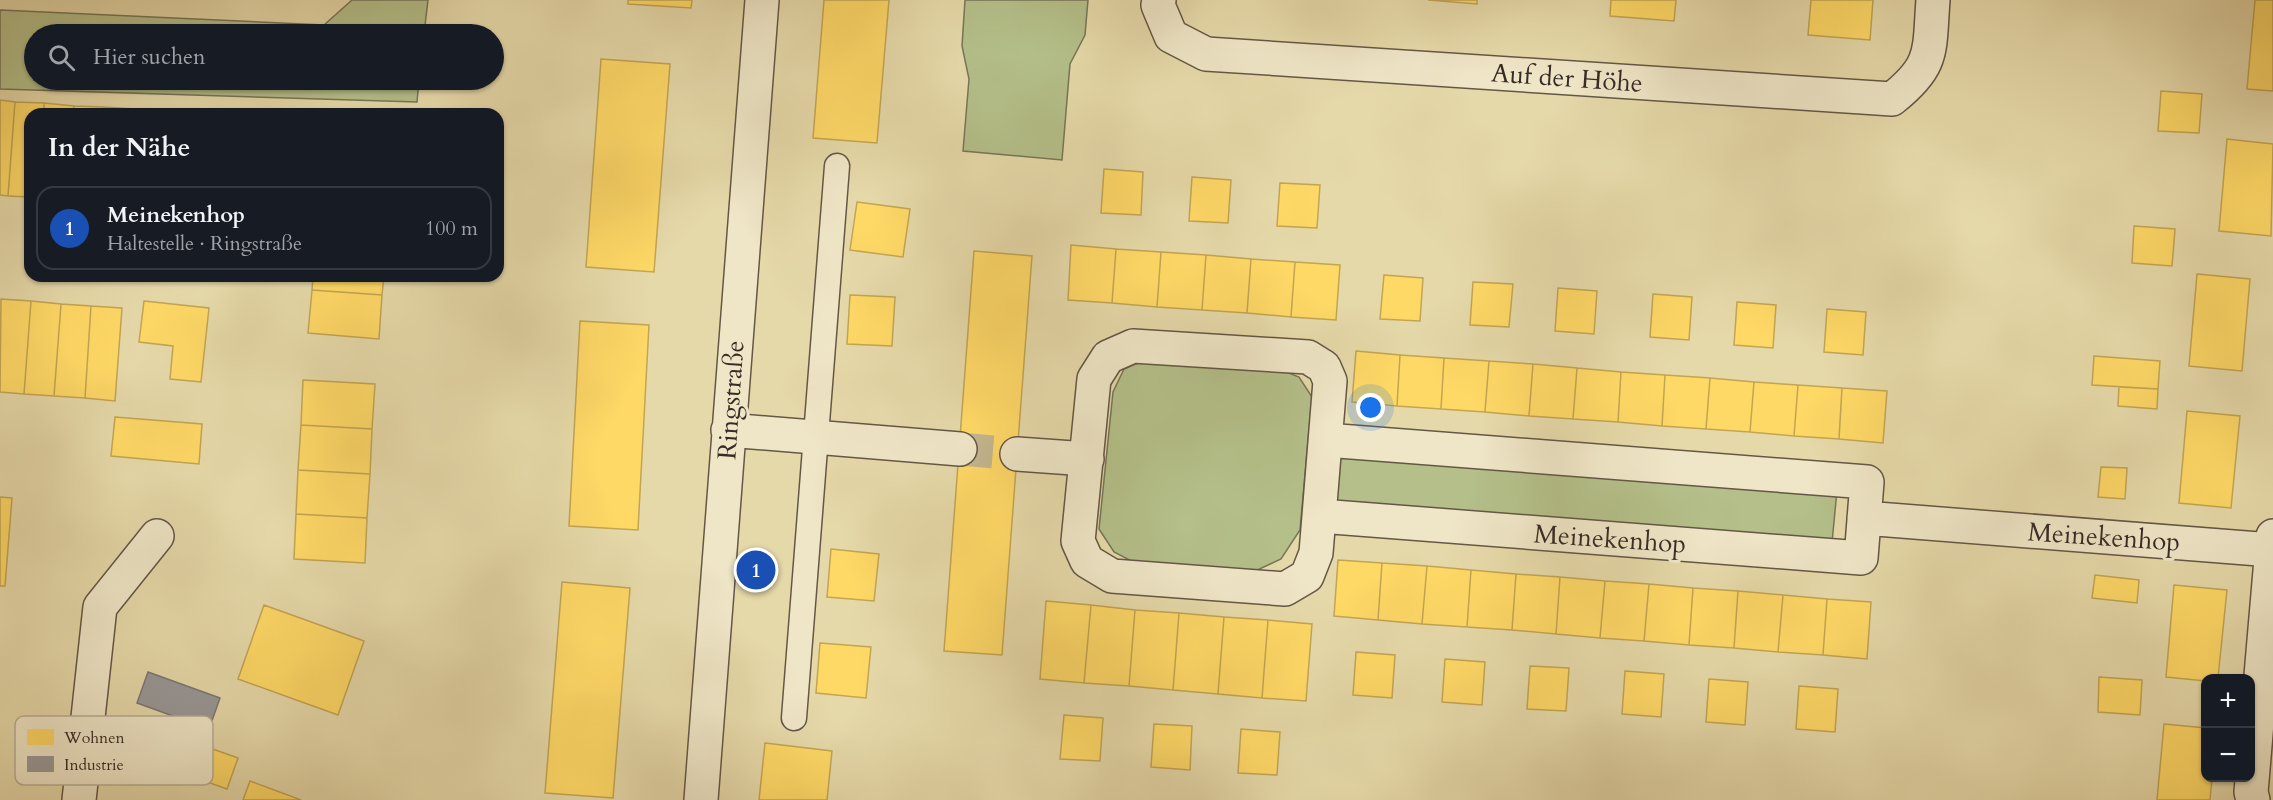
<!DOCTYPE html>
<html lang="de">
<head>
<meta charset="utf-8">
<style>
	body { margin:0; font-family:Cardo,serif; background:#20242c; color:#f1f3f6 }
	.controls { position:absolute; right:18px; bottom:18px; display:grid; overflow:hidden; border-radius:12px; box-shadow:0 2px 4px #0004 }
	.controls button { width:54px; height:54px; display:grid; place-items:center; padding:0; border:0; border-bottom:2px solid #363941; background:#171b24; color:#f1f3f6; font:30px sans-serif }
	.you { position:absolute; left:1371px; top:408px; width:21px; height:21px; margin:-15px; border:4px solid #fff; border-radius:50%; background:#1a73e8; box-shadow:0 0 0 9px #1a73e833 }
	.badge { display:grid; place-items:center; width:39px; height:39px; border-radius:50%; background:#ea580c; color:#fff; font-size:20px; font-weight:700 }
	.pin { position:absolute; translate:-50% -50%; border:3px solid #fff; box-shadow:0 2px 6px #0006 }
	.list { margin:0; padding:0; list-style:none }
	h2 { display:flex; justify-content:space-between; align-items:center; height:78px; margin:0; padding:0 24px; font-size:26px }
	h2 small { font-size:20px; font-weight:400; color:#9ea1a6 }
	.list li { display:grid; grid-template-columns:39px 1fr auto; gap:18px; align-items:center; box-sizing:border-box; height:84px; margin:0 12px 12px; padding:0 12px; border:2px solid #363941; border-radius:18px }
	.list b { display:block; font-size:22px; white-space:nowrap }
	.list p { margin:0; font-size:20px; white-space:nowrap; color:#9ea1a6 }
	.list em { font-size:20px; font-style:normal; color:#9ea1a6 }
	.icon { flex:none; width:33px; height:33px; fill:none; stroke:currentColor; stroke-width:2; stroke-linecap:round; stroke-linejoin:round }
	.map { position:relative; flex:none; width:2273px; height:800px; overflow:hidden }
	.search { position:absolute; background:#171b24; box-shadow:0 2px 4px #0004; left:24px; top:24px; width:480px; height:66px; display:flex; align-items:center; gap:15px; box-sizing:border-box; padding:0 21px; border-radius:33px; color:#9ea1a6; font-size:22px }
	.panel { position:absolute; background:#171b24; box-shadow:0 2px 4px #0004; left:24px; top:108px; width:480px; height:174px; border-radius:18px }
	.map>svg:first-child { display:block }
	.green { fill:#b4bf89; stroke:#767658; stroke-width:1.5 }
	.homes { fill:#ffd966; stroke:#c3a553; stroke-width:1.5 }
	.industry { fill:#999; stroke:#7c7876; stroke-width:1.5 }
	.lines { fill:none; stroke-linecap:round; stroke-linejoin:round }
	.minor-tunnel { stroke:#c3b68f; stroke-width:33; stroke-dasharray:33 16; stroke-linecap:butt }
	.service-casing { stroke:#645747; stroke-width:27 }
	.minor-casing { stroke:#645747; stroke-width:36 }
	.service { stroke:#efe6c7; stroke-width:24 }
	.minor { stroke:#efe6c7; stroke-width:33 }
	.labels { text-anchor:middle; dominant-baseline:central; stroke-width:6; stroke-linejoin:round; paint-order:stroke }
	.street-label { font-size:26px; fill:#382c26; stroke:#efe6c7 }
	.key { fill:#efe6c7; stroke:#b8ae97; stroke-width:1.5 }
	.key-label { font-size:16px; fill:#382c26 }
</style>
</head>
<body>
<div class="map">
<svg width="2273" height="800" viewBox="0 0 2273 800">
	<rect width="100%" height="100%" fill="#e6d9a9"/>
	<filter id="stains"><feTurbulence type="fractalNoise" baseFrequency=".00333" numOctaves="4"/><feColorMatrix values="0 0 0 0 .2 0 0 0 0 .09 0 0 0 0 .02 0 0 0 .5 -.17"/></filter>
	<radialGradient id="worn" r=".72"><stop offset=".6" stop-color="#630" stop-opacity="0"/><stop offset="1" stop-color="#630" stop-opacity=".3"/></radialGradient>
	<!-- green -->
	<path class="green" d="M 352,0 L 428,0 L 424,34 L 34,34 L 34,80 L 419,80 L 417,102 L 0,89 L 0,10 L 324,25 Z
		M 965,0 L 1088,0 L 1085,35 L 1070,64 L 1062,160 L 963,151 L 969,79 L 962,46 Z
		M 1149,358 L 1274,367 L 1299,377 L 1312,397 L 1300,530 L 1281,559 L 1251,573 L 1141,566 L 1114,552 L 1099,529 L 1113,392 L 1124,369 Z
		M 1338,450 L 1837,490 L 1832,543 L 1334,506 Z"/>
	<!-- homes -->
	<path class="homes" d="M 628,0 L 692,0 L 691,8 L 628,4 Z
		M 824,0 L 889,0 L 877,143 L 813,138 Z
		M 1428,0 L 1477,0 L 1477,4 Z
		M 1611,0 L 1676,0 L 1674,21 L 1610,16 Z
		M 1811,0 L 1873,0 L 1870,40 L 1808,35 Z
		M 2255,0 L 2273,0 L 2273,91 L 2247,89 Z
		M 601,59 L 670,64 L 654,272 L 586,267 Z
		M 2161,91 L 2202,94 L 2199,133 L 2158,131 Z
		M 0,100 L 15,102 L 8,196 L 0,195 Z
		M 15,102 L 44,103 L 44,114 L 30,114 L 30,197 L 8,196 Z
		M 44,103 L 74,106 L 73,114 L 44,114 Z
		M 74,106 L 104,107 L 103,114 L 73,114 Z
		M 104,107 L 134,109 L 133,114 L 103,114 Z
		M 2227,139 L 2273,144 L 2271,236 L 2219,231 Z
		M 1104,169 L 1143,172 L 1141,215 L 1101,213 Z
		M 1192,177 L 1231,180 L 1228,223 L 1189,221 Z
		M 1280,183 L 1320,185 L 1317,228 L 1277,226 Z
		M 857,202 L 910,209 L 903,257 L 850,250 Z
		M 2134,226 L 2175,229 L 2172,266 L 2132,263 Z
		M 1071,245 L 1116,249 L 1112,303 L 1068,300 Z
		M 1116,249 L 1161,252 L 1157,307 L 1112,303 Z
		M 974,251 L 1032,256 L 1002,655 L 944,651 Z
		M 1161,252 L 1206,255 L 1202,310 L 1157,307 Z
		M 1206,255 L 1251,259 L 1247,313 L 1202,310 Z
		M 1251,259 L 1295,262 L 1291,317 L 1247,313 Z
		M 1295,262 L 1340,265 L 1336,320 L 1291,317 Z
		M 2197,274 L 2250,279 L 2242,371 L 2189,366 Z
		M 1384,275 L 1423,278 L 1420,321 L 1380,319 Z
		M 313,276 L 384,276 L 382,295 L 312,290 Z
		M 1473,282 L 1513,284 L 1509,327 L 1470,325 Z
		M 1558,288 L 1597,291 L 1594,334 L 1555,331 Z
		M 312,290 L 382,295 L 379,339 L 308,333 Z
		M 1653,294 L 1692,297 L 1689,340 L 1650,337 Z
		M 850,295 L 895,297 L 892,346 L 847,344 Z
		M 1,299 L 31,301 L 24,394 L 0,392 Z
		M 31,301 L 61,304 L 54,396 L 24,394 Z
		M 144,301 L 209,308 L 201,382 L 170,379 L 173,346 L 139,342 Z
		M 1737,302 L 1776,305 L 1773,348 L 1734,345 Z
		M 61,304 L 91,306 L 85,398 L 54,396 Z
		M 91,306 L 122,308 L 115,401 L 85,398 Z
		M 1827,309 L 1866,312 L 1863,355 L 1824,352 Z
		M 580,321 L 649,325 L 638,530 L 569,526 Z
		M 1356,351 L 1400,355 L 1397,406 L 1352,402 Z
		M 1400,355 L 1444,358 L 1441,409 L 1397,406 Z
		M 2094,356 L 2160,361 L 2158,389 L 2092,385 Z
		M 1444,358 L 1489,361 L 1485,412 L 1441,409 Z
		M 1489,361 L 1533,364 L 1529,416 L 1485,412 Z
		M 1533,364 L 1577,368 L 1573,419 L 1529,416 Z
		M 1577,368 L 1621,372 L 1618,422 L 1573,419 Z
		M 1621,372 L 1665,375 L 1662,426 L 1618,422 Z
		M 1665,375 L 1710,378 L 1706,429 L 1662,426 Z
		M 1710,378 L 1754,382 L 1750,432 L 1706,429 Z
		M 303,380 L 375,384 L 372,429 L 301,425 Z
		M 1754,382 L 1798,385 L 1794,436 L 1750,432 Z
		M 1798,385 L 1842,388 L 1839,439 L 1794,436 Z
		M 2119,387 L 2158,389 L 2157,409 L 2118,406 Z
		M 1842,388 L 1887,391 L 1883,443 L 1839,439 Z
		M 2187,411 L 2240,416 L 2231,508 L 2179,503 Z
		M 115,417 L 202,424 L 199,464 L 111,456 Z
		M 301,425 L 372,429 L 370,474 L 298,470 Z
		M 2101,467 L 2127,468 L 2125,499 L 2098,497 Z
		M 298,470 L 370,474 L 367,518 L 296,514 Z
		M 0,497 L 12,498 L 5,586 L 0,586 Z
		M 296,514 L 367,518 L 365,563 L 294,559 Z
		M 831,549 L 879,554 L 874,601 L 827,597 Z
		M 1338,560 L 1382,563 L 1378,620 L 1334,616 Z
		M 1382,563 L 1427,566 L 1422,624 L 1378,620 Z
		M 1427,566 L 1471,570 L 1467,627 L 1422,624 Z
		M 1471,570 L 1516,574 L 1512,630 L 1467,627 Z
		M 1516,574 L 1560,577 L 1556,634 L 1512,630 Z
		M 2095,575 L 2139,580 L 2137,603 L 2092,598 Z
		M 1560,577 L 1605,581 L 1600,638 L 1556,634 Z
		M 1605,581 L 1649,584 L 1644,641 L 1600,638 Z
		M 562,582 L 630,588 L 613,798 L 545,793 Z
		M 1649,584 L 1693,588 L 1689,645 L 1644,641 Z
		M 2174,585 L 2227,590 L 2218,678 L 2206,681 L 2166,677 Z
		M 1693,588 L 1738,591 L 1734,648 L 1689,645 Z
		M 1738,591 L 1783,595 L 1778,652 L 1734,648 Z
		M 1783,595 L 1827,599 L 1823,655 L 1778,652 Z
		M 1827,599 L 1871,602 L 1867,659 L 1823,655 Z
		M 1046,601 L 1091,605 L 1084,683 L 1040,679 Z
		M 264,605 L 364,641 L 338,715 L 238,679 Z
		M 1091,605 L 1135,610 L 1129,686 L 1084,683 Z
		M 1135,610 L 1179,613 L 1173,690 L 1129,686 Z
		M 1179,613 L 1224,617 L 1218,694 L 1173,690 Z
		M 1224,617 L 1268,620 L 1262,698 L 1218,694 Z
		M 1268,620 L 1312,624 L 1306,701 L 1262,698 Z
		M 820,643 L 871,647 L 866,698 L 816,693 Z
		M 1356,652 L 1395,655 L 1392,698 L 1353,695 Z
		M 1445,659 L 1485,662 L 1482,705 L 1442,702 Z
		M 1530,666 L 1569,668 L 1566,711 L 1527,709 Z
		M 1625,671 L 1664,674 L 1661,717 L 1622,714 Z
		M 2099,677 L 2142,680 L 2140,715 L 2098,712 Z
		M 1709,679 L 1748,682 L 1745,725 L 1706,722 Z
		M 1799,686 L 1838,689 L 1835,732 L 1796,729 Z
		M 1064,715 L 1103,718 L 1100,761 L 1060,759 Z
		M 1154,724 L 1192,726 L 1190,770 L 1151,767 Z
		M 2164,724 L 2206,728 L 2206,778 L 2212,778 L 2210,800 L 2157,800 Z
		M 1241,729 L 1280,732 L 1277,775 L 1238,773 Z
		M 765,743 L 832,751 L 827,800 L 759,800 Z
		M 207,747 L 238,758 L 227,789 L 196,778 Z
		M 250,781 L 301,800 L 243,800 Z"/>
	<!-- industry -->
	<path class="industry" d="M 148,672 L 220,698 L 209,729 L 137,703 Z"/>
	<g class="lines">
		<!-- minor-tunnel -->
		<path class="minor-tunnel" d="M 960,449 L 1017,454"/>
		<!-- service casing -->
		<g class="service-casing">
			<path id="service" d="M 794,718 L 837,166"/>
		</g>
		<!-- minor casing -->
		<g class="minor-casing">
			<path id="minor" d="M 1159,0 L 1158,5 L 1171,36 L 1206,54 L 1892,99 C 1935,65 1929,51 1933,0
				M 1133,346 L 1308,357 L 1324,367 L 1330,381 L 1316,553 L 1307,576 L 1285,589 L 1112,576 L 1087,561 L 1078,541 L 1094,379 L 1108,357 Z
				M 728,430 L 960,449
				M 1017,454 L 1087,459
				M 1320,516 L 1861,558 L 1867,482 L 1326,440
				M 1864,518 L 2272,550
				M 79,800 L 100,607 L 157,536
				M 701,800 L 762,0
				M 2253,800 L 2251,792 L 2273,536"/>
		</g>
		<!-- service -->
		<use href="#service" class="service"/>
		<!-- minor -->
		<use href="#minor" class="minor"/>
	</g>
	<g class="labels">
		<!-- street labels -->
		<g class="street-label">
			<text transform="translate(1567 78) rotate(4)">Auf der Höhe</text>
			<text transform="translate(731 400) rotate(-86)">Ringstraße</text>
			<text transform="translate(2104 537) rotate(4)">Meinekenhop</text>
			<text transform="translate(1610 539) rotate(4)">Meinekenhop</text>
		</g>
	</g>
	<!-- legend -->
	<rect x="15" y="716" width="198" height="69" rx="9" class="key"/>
	<rect x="27" y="729" width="27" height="16" fill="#ffd966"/>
	<rect x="27" y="756" width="27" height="16" fill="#999"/>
	<g class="key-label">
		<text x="64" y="743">Wohnen</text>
		<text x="64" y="770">Industrie</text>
	</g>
	<rect width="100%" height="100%" filter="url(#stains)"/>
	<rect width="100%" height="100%" fill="url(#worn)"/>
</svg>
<div class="controls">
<button>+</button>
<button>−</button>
</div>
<div class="you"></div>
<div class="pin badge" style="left:756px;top:570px;background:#1a4fb4">1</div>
<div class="search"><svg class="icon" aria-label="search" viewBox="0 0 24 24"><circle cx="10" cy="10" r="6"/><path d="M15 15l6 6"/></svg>Hier suchen</div>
<section class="panel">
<h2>In der Nähe<small></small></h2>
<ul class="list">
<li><span class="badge" style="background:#1a4fb4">1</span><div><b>Meinekenhop</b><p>Haltestelle · Ringstraße</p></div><em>100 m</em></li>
</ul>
</section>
</div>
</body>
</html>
